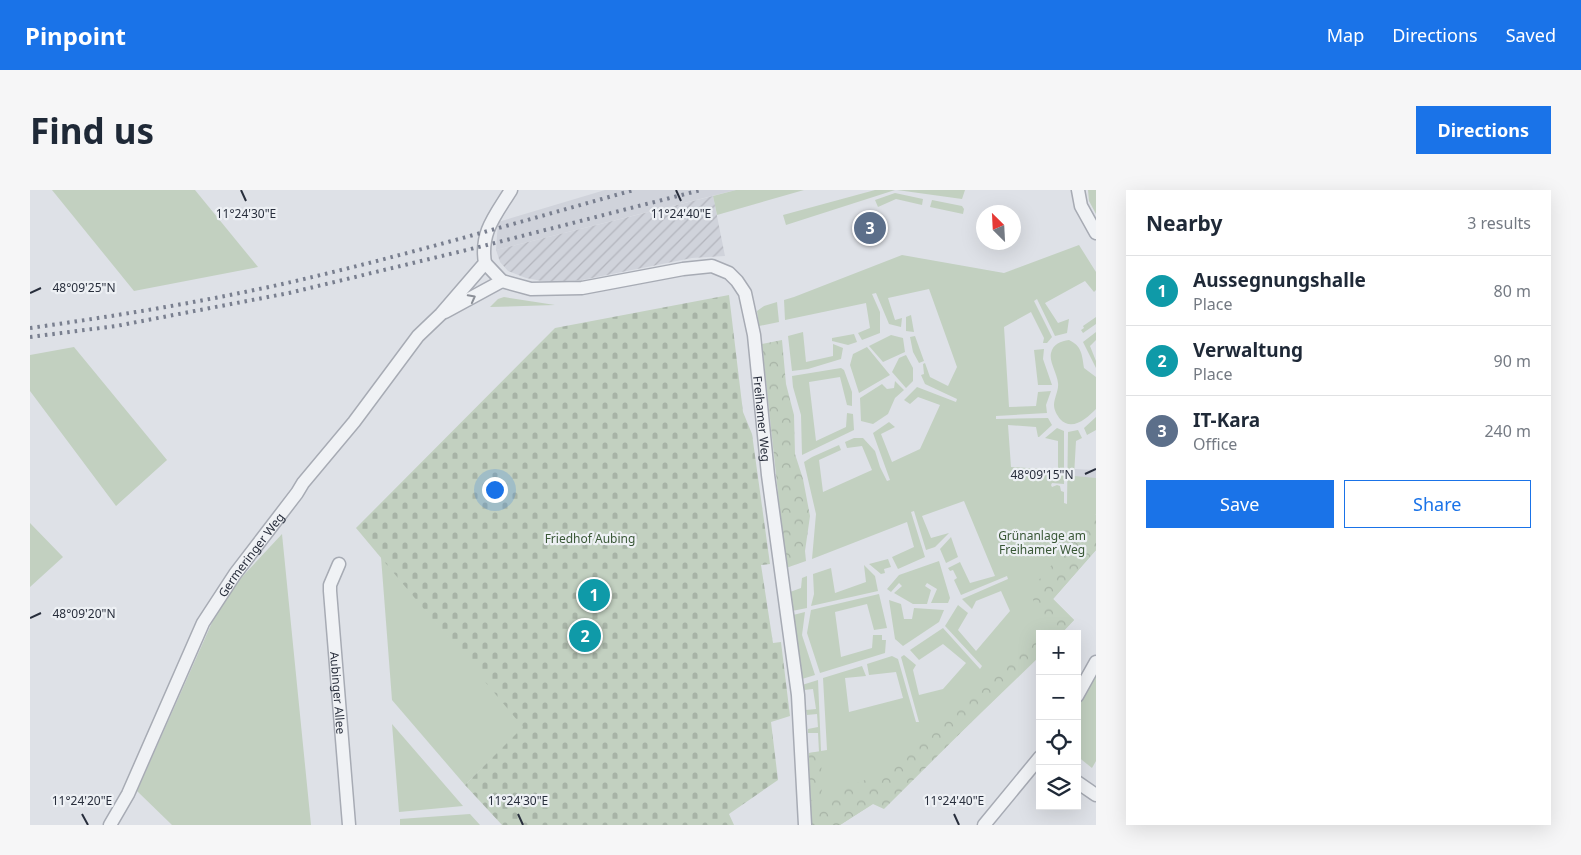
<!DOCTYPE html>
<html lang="en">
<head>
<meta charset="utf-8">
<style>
	body { margin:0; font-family:"Noto Sans",sans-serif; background:#f6f6f7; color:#1f2937 }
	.controls { position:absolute; right:15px; bottom:15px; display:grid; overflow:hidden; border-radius:0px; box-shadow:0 5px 20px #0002 }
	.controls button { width:45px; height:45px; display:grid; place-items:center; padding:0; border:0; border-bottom:1px solid #e0e1e3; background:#fff; color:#1f2937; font:25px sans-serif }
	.compass { position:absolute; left:946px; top:15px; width:45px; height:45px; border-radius:50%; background:#fff; box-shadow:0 5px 20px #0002; rotate:336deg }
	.you { position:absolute; left:464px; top:299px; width:18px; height:18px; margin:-12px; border:4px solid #fff; border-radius:50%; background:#1a73e8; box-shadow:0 0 0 8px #1a73e833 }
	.badge { display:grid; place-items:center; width:32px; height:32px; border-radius:50%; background:#1a73e8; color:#fff; font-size:16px; font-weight:700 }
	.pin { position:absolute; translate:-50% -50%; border:2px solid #fff; box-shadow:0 1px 5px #0006 }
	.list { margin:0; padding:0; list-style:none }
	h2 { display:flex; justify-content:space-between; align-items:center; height:65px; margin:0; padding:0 20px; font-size:21px }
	h2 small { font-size:16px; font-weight:400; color:#747a83 }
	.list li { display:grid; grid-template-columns:32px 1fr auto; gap:15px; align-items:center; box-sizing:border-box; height:70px; padding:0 20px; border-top:1px solid #e0e1e3 }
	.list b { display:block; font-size:19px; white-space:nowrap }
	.list p { margin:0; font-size:16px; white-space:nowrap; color:#747a83 }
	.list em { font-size:16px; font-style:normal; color:#747a83 }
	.actions { display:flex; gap:10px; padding:15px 20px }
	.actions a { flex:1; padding:11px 0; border:1px solid #1a73e8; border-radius:0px; text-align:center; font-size:18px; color:#1a73e8 }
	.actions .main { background:#1a73e8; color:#fff }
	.icon { flex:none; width:28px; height:28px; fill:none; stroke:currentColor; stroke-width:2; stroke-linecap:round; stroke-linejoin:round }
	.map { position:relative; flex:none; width:1066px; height:635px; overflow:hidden; border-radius:0px }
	header { display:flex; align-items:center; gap:30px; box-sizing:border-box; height:70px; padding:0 25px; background:#1a73e8; color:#fff }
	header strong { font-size:24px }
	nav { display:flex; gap:28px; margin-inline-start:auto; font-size:18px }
	.intro { display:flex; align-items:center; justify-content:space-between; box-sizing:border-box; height:120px; padding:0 30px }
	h1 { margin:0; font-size:35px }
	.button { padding:12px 22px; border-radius:0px; background:#1a73e8; color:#fff; font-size:18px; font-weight:700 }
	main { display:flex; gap:30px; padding:0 30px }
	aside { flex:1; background:#fff; border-radius:0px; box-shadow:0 5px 20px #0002 }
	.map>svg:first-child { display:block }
	.built { fill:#d0d3db }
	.industrial { fill:url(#industrial-furrows) }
	.green { fill:#c2d0c0 }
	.forest { fill:url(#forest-crowns) }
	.cemetery { fill:url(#cemetery-stones) }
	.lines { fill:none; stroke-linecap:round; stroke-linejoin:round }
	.minor-casing { stroke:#a7abb4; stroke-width:15 }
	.minor { stroke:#f0f2f5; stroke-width:12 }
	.rail { stroke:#797f8f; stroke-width:4; stroke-dasharray:2.5 5; stroke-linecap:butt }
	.oneway { stroke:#8c9098 }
	.ticks { fill:none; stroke:#282e3c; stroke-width:2 }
	.labels { text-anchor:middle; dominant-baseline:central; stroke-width:4.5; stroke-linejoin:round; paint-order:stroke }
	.street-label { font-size:12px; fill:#282e3c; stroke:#edf0f4 }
	.park-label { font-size:12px; fill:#395736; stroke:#edf0f4 }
	.ticks-label { font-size:12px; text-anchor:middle; fill:#282e3c; stroke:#edf0f4; stroke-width:4.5; stroke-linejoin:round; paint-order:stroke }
</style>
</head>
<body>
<header>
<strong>Pinpoint</strong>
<nav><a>Map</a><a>Directions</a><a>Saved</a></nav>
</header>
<div class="intro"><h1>Find us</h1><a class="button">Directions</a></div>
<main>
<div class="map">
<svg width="1066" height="635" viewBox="0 0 1066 635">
	<defs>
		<pattern id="industrial-furrows" width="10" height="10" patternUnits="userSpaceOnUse" patternTransform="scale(1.25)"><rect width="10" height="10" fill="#d0d3db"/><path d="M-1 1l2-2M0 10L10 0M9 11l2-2" fill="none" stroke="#b3b5bd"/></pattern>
		<pattern id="forest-crowns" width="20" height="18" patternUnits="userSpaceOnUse" patternTransform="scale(1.25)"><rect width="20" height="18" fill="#c2d0c0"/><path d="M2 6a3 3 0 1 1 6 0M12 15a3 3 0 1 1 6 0" fill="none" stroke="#a7b3a6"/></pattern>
		<pattern id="cemetery-stones" width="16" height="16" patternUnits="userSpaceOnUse" patternTransform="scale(1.25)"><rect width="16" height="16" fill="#c2d0c0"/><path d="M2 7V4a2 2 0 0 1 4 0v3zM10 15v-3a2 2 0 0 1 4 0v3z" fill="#a7b3a6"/></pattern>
	</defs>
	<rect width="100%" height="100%" fill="#dee1e7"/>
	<!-- built -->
	<path class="built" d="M 575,0 L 706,0 L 466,60 L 468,32 Z
		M 1066,278 L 1066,324 L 1042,316 L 1044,279 L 1064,280 Z"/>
	<!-- industrial -->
	<path class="industrial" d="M 683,6 L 695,66 L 662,68 L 552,90 L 517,92 L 496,88 L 478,81 L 470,72 L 466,60 Z"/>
	<!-- green -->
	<path class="green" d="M 22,0 L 165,0 L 228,77 L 104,101 Z
		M 706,0 L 774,0 L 687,25 L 683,6 Z
		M 845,0 L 865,0 L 756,35 L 753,25 Z
		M 867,0 L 935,0 L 932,9 Z
		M 1058,0 L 1066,0 L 1066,24 L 1059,11 Z
		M 865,3 L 893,9 L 892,15 L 866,9 L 848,17 L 845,10 Z
		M 902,10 L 932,16 L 934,19 L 933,24 L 900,17 Z
		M 1049,55 L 1066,82 L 1066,100 L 1064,102 L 1055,91 L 1015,113 L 1028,133 L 1039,129 L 1037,143 L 1025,146 L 1007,109 L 1004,111 L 1022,147 L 1017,153 L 1013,153 L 1014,148 L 1001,122 L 974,137 L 979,217 L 1006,216 L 1008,202 L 1021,201 L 1016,215 L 1017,223 L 966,226 L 966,229 L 1018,228 L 1022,235 L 1009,247 L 1008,247 L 1006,237 L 978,235 L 981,277 L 1028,280 L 1028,251 L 1015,248 L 1027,238 L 1034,241 L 1034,294 L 1022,293 L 1021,295 L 1022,297 L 1027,295 L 1030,296 L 1031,301 L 1034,302 L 1034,313 L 1037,314 L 1038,242 L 1048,240 L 1052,248 L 1046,251 L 1044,286 L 1066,288 L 1066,324 L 1065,326 L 1066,327 L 1066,360 L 1023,409 L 1044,430 L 1031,444 L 1010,444 L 1010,466 L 927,546 L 858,604 L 810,635 L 781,635 L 779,563 L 789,562 L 788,543 L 778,543 L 778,539 L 788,537 L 787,524 L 777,525 L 776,520 L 786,519 L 783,499 L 774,500 L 772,495 L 788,490 L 791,561 L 797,560 L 793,488 L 832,476 L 836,486 L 815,488 L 819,522 L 873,508 L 866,482 L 839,485 L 837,474 L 862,466 L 868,469 L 886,532 L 889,532 L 871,467 L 874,465 L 886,475 L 883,480 L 889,505 L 913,499 L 936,473 L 913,454 L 889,470 L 880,460 L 913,438 L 950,479 L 952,476 L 915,436 L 928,415 L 938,423 L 928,440 L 946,461 L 980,421 L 971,401 L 946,411 L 942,419 L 932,409 L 978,389 L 977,386 L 931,405 L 924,390 L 927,388 L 923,380 L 920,381 L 918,378 L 930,372 L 940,393 L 965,386 L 934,311 L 892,326 L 901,348 L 919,343 L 905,357 L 896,360 L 884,321 L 881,322 L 895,367 L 868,379 L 862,367 L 884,357 L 877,332 L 782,369 L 786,324 L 774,272 L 782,267 L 809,255 L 811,260 L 789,270 L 793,302 L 842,280 L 832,256 L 817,258 L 815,252 L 824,248 L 833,248 L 845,261 L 850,277 L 857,291 L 860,290 L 843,243 L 859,232 L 865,237 L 851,244 L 862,272 L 890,259 L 910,215 L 888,207 L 880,214 L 874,210 L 887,197 L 926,212 L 927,209 L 895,194 L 891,185 L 894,184 L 893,174 L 895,173 L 900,187 L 918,196 L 927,177 L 899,99 L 858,108 L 865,130 L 872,128 L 871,137 L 859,134 L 846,103 L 842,104 L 850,122 L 850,143 L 832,150 L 828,143 L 840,138 L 836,113 L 755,130 L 754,110 L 764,107 L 872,65 L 974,83 Z
		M 474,107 L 525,115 L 460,117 L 468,109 Z
		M 747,112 L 749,132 L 729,136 L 727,121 L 734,116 Z
		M 881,125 L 884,142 L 876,141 L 876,127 Z
		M 1066,127 L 1066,134 L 1053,143 L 1051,140 L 1054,138 L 1053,136 Z
		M 773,142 L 776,172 L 803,166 L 803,154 L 813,158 L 811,169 L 778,179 L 762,181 L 758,146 Z
		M 1066,142 L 1066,150 L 1060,156 L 1066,171 L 1066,178 L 1053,152 Z
		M 824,144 L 827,152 L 818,155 L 802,151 L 802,148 Z
		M 861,145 L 873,148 L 875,162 L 853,172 L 839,156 Z
		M 885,146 L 894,171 L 889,173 L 883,162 L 880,147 Z
		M 1039,150 C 1052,156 1052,165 1054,178 L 1066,187 L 1066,219 C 1057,228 1042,242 1030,229 C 1027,225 1024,220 1024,215 C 1024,208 1029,200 1028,193 C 1027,183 1019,172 1021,163 C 1023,154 1031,151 1039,150 Z
		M 44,157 L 137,270 L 86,316 L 0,201 L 0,165 Z
		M 837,157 L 860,185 L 829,203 L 820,175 L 823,164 Z
		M 1014,159 L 1013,169 L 1022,195 L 1008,195 L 1004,160 Z
		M 876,165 L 883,178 L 883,191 L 876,198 L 862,182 L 869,168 Z
		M 811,178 L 814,180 L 822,202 L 822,216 L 817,215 L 810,187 L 779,192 L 786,251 L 816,237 L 817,223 L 823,224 L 824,240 L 772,265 L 771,225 L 763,197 L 762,186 Z
		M 865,191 L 874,200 L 865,208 L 858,224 L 843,234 L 831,231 L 830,208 L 852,194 L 857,199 L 864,198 Z
		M 1066,227 L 1066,240 L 1057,245 L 1054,238 Z
		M 0,333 L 33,367 L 0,397 Z
		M 252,344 L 281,635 L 142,635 L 107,601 L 188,419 L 211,388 Z
		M 921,347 L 928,367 L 916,373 L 910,359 Z
		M 351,367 L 494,537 L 435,595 L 362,510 Z
		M 858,369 L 861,377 L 854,379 L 855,383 L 851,384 L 839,374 Z
		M 909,371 L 920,408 L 918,413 L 901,413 L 907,399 L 897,393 L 895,396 L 901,400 L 897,414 L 883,414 L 864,403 L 872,396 L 869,393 L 861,402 L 857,399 L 869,385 Z
		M 834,375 L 845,386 L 848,401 L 781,416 L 784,404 L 783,384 L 801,378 L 805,403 L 836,392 Z
		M 777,386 L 777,418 L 762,421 L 760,402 L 771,398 L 772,388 Z
		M 849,404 L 857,438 L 844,440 L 837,414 L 805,422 L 811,467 L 842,458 L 843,445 L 852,445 L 852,450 L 856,450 L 855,463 L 790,483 L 777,443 L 781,420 Z
		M 859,410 L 871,414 L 874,429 L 882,429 L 884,418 L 914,420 L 909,432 L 873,456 L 865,449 Z
		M 775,422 L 772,445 L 785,485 L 772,489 L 763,425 Z
		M 1066,484 L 1066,571 L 1062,578 L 1047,566 L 1047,542 L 1050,538 L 1047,536 L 1047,520 Z
		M 362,534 L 433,616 L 369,622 Z
		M 440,624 L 450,635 L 370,635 L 370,629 Z"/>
	<!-- forest -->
	<path class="forest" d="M 752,150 L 756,194 L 764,225 L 765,264 L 773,289 L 780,326 L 775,361 L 776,371 L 756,378 L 732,154 Z
		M 1066,324 L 1066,360 L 1023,409 L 1044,430 L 1030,444 L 1010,444 L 1010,464 L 854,619 L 843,614 L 810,635 L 781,635 L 781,622 L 804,602 L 843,587 L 878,555 L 910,535 L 1012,437 L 1000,400 Z
		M 791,561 L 792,600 L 791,604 L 780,612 L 779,563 Z"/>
	<!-- cemetery -->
	<path class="cemetery" d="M 699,105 L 713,222 L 722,244 L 740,374 L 731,375 L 743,453 L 751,452 L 760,526 L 741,532 L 748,590 L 699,624 L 704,635 L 472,635 L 435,595 L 493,537 L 326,338 L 525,138 Z"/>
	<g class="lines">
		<!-- minor casing -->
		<g class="minor-casing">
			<g id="minor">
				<path d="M 1048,0 L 1051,16 L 1066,43"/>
				<path id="s1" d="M 455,73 L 472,91 L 501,99 L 552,98 L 653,79 L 682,76 L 699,83 L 707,91 L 715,103 L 724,145 L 738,285 L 768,505 L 775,635"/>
				<path d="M 415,122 L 472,91"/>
				<path id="s2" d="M 309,374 L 300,395 L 300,401 L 319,635"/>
				<path d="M 1047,506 L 1066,472"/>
				<path d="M 1047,592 L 1066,605"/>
				<path id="s3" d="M 80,635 L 98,604 L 173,433 L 205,384 L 267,303 L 273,293 L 324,232 L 388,146 L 411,124 L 455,73 C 450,42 465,26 481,0"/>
				<path d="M 954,635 L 1010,567"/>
			</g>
		</g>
		<!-- minor -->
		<use href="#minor" class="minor"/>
		<!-- rail -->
		<path class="rail" d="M 0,138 C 86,126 172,112 257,93 C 374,66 489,32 604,0
			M 0,147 L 86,136 L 259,103 L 453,56 L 671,0"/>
	</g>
	<!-- one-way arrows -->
	<defs><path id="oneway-chevron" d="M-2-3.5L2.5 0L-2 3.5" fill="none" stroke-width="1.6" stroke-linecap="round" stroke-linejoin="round" transform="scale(1.25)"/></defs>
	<use class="oneway" href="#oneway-chevron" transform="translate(442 108) rotate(-28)"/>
	<!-- ticks -->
	<path class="ticks" d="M 211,0 L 216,11M 646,0 L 651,11M 0,103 L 11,98M 1055,284 L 1066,279M 0,428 L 11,423M 52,624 L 58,635M 488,624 L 493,635M 924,624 L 929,635"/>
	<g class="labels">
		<!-- street labels -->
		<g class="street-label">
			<text stroke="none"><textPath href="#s1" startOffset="409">Freihamer Weg</textPath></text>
			<text stroke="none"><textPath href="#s3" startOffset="306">Germeringer Weg</textPath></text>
			<text stroke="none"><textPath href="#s2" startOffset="131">Aubinger Allee</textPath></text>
		</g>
		<!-- park labels -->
		<g class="park-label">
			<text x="1012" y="345">Grünanlage am<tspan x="1012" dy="14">Freihamer Weg</tspan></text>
			<text x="560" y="348">Friedhof Aubing</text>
		</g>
	</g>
	<g class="ticks-label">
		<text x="216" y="28">11°24'30"E</text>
		<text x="651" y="28">11°24'40"E</text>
		<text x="54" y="102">48°09'25"N</text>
		<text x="1012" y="289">48°09'15"N</text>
		<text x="54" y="428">48°09'20"N</text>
		<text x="52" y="615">11°24'20"E</text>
		<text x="488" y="615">11°24'30"E</text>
		<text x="924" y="615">11°24'40"E</text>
	</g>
</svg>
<div class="controls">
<button>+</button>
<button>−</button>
<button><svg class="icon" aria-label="locate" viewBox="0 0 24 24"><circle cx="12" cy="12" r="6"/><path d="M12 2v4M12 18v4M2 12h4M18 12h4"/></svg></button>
<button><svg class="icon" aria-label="layers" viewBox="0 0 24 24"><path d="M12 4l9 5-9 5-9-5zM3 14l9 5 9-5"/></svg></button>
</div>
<svg class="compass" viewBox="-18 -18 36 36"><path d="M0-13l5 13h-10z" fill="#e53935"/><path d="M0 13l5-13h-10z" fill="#747a83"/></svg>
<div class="you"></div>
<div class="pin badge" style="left:564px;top:405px;background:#0f9aa8">1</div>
<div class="pin badge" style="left:555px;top:446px;background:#0f9aa8">2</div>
<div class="pin badge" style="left:840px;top:38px;background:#5c6f8a">3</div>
</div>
<aside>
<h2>Nearby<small>3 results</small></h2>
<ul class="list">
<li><span class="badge" style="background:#0f9aa8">1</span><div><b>Aussegnungshalle</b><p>Place</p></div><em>80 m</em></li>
<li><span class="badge" style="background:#0f9aa8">2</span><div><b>Verwaltung</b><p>Place</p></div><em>90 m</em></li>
<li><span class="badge" style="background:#5c6f8a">3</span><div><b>IT-Kara</b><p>Office</p></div><em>240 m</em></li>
</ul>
<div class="actions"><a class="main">Save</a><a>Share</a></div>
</aside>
</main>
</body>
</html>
